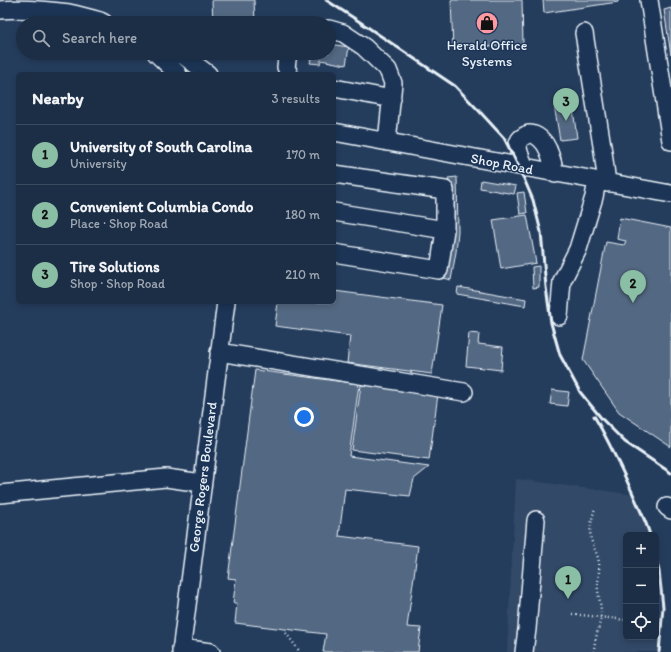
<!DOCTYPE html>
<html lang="en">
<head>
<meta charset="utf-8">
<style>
	body { margin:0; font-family:Itim,sans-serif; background:#293a51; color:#f1f3f6 }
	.controls { position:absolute; right:12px; bottom:12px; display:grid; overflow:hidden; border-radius:6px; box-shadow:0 2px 6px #0003 }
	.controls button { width:36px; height:36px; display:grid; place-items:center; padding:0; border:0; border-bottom:1px solid #3a4a5f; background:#1c2e46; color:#f1f3f6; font:20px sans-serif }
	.you { position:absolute; left:304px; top:417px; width:14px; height:14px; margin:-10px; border:3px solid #fff; border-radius:50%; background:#1a73e8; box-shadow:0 0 0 6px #1a73e833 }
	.badge { display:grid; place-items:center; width:26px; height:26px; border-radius:50%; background:#8abfa5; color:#111; font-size:13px; font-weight:700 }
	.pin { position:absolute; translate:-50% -33px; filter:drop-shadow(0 1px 2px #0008) }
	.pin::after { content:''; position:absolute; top:21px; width:14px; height:12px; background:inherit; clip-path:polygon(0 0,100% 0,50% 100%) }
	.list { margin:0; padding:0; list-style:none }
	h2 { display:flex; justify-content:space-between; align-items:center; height:52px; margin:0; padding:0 16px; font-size:17px }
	h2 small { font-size:13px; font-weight:400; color:#a0a8b3 }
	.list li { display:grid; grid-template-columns:26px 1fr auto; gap:12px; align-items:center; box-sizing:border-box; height:60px; padding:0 16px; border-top:1px solid #3a4a5f }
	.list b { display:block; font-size:15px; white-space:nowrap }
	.list p { margin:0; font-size:13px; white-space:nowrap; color:#a0a8b3 }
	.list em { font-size:13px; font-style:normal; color:#a0a8b3 }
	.icon { flex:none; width:22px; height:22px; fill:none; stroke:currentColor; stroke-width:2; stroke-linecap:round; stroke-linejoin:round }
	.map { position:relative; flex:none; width:671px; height:652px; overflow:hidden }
	.search { position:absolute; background:#1c2e46; box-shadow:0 2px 6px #0003; left:16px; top:16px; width:320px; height:44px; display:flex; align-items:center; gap:10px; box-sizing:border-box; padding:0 14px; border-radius:22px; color:#a0a8b3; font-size:15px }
	.panel { position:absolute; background:#1c2e46; box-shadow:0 2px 6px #0003; left:16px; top:72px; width:320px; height:232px; border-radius:6px }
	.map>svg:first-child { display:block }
	.built { fill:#334a68 }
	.building { fill:#536782; stroke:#e8f1f8 }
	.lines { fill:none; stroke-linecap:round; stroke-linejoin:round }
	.minor-casing { stroke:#e8f1f8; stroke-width:20 }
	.path { stroke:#e8f1f8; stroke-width:2.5; stroke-dasharray:1 3; stroke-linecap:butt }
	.minor { stroke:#1d3557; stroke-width:17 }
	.rail { stroke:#e8f1f8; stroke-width:3 }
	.labels { text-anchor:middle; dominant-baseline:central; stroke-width:3; stroke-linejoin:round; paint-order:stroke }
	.poi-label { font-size:14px; fill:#e8f1f8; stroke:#1d3557 }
	.street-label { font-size:14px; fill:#e8f1f8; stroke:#1d3557 }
</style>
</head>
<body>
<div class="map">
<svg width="671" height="652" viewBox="0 0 671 652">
	<rect width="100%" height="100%" fill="#253d5d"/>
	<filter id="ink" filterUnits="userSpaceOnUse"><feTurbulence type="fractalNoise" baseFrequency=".025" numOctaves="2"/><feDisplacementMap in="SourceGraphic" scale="8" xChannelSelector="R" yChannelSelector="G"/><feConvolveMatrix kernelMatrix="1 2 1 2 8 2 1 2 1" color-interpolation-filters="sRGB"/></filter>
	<g filter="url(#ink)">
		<!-- built -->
		<path class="built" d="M 516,479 L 636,495 L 649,535 L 626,535 L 626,637 L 656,637 L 656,555 L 658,560 L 661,652 L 507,652 Z"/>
		<!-- building -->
		<path class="building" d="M 212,0 L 254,0 L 255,23 L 213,23 Z
			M 451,0 L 522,0 L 523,45 L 453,48 Z
			M 543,0 L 618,0 L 618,2 L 544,13 Z
			M 671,8 L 671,55 L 664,10 Z
			M 329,44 L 349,47 L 346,65 L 321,60 L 320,64 L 310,63 L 311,59 L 306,58 L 306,54 L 302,53 L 329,53 Z
			M 572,102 L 577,138 L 560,140 L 554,105 Z
			M 457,177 L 458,231 L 456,252 L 451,280 L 444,278 L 446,269 L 450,189 L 448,178 Z
			M 481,180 L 516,186 L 514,194 L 480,188 Z
			M 524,192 L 527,213 L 520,214 L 517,193 Z
			M 527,215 L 536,263 L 501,269 L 493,220 Z
			M 620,218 L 671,228 L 671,447 L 619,412 L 583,360 L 606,242 L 624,245 L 626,241 L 617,239 Z
			M 539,266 L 539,287 L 533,288 L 532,267 Z
			M 458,287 L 526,299 L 525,306 L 457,294 Z
			M 334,291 L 442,305 L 432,374 L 347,363 L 350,336 L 275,326 L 278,302 L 334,302 Z
			M 469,333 L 479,334 L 478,344 L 503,347 L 501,370 L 466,366 Z
			M 255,370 L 359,384 L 349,456 L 429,467 L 414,479 L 410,496 L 345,489 L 339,536 L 418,546 L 407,627 L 421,628 L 418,652 L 323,652 L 326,634 L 235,623 L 237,603 L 233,603 L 236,579 L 228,578 Z
			M 361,385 L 438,394 L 429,460 L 352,450 Z
			M 552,390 L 569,392 L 567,406 L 550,404 Z"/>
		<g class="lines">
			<!-- minor casing -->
			<g class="minor-casing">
				<path id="minor" d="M 649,0 L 671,141
					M 0,10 C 23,8 46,10 69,13 C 79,15 90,18 100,21 L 104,23
					M 329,29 L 343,33 L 364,47 L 388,70 L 393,83 L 387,142
					M 584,33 L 603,152 L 607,183
					M 156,53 L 178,74
					M 180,53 L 208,74
					M 288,53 L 286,67 L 289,74
					M 334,88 L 392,99
					M 334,132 L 671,194
					M 525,168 C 523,161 517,152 518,144 C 518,142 520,138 523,137 C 531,130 540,137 545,144 C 551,153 553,164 555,174
					M 334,174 L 445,190 L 445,230 L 439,270 L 334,253
					M 334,212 L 445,230
					M 559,316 L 562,281 L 578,249 L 594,197 L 597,181
					M 219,352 L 464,392
					M 0,494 L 166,478 L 202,483
					M 667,507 L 671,510
					M 181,648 L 211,652
					M 181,652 L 226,302
					M 524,652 L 527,629 L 536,520"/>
			</g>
			<!-- path -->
			<path class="path" d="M 572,614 L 626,620
				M 286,633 L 300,652
				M 594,652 C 594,638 601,626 601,612 C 601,605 599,598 598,591 C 597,581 600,572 599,563 C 598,554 593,547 591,539 C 589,528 592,518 595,508"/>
			<!-- minor -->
			<use href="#minor" class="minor"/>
			<!-- rail -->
			<path class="rail" d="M 326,0 L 360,22 L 403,51 L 455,86 L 481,113 L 504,138 L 519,167 L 533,200 L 541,232 L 546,287 L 551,323 L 560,355 L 580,392 L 602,419 L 625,442 L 671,473
				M 594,416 C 609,441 621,468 633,494 C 639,508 646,521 650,535
				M 656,560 L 659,571 L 663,607 L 659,652"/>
		</g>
	</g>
	<!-- icons -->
	<defs>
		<g id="shop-disc" transform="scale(1.15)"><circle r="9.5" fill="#ff9aa2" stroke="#1d3557"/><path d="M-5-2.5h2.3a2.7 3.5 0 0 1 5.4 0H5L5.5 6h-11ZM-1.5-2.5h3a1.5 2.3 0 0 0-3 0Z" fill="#111"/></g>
	</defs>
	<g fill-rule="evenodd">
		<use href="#shop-disc" x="487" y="23"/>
	</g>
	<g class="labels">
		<!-- poi labels -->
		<g class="poi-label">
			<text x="487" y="45">Herald Office<tspan x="487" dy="16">Systems</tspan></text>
		</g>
		<!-- street labels -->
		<g class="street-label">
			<text transform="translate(502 164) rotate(11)">Shop Road</text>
			<text transform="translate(203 477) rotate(-83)">George Rogers Boulevard</text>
		</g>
	</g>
</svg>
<div class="controls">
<button>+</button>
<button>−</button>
<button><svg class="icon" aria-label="locate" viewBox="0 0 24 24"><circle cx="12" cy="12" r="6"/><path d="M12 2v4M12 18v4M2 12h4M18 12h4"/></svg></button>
</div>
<div class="you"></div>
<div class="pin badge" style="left:568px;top:599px">1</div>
<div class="pin badge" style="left:633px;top:303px">2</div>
<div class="pin badge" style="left:566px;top:121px">3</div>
<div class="search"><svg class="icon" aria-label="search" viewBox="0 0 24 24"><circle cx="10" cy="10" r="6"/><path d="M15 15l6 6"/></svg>Search here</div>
<section class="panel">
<h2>Nearby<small>3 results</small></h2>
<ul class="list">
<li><span class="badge">1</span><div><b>University of South Carolina</b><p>University</p></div><em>170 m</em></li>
<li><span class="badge">2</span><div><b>Convenient Columbia Condo</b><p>Place · Shop Road</p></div><em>180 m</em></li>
<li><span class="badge">3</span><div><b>Tire Solutions</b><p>Shop · Shop Road</p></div><em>210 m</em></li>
</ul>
</section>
</div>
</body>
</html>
